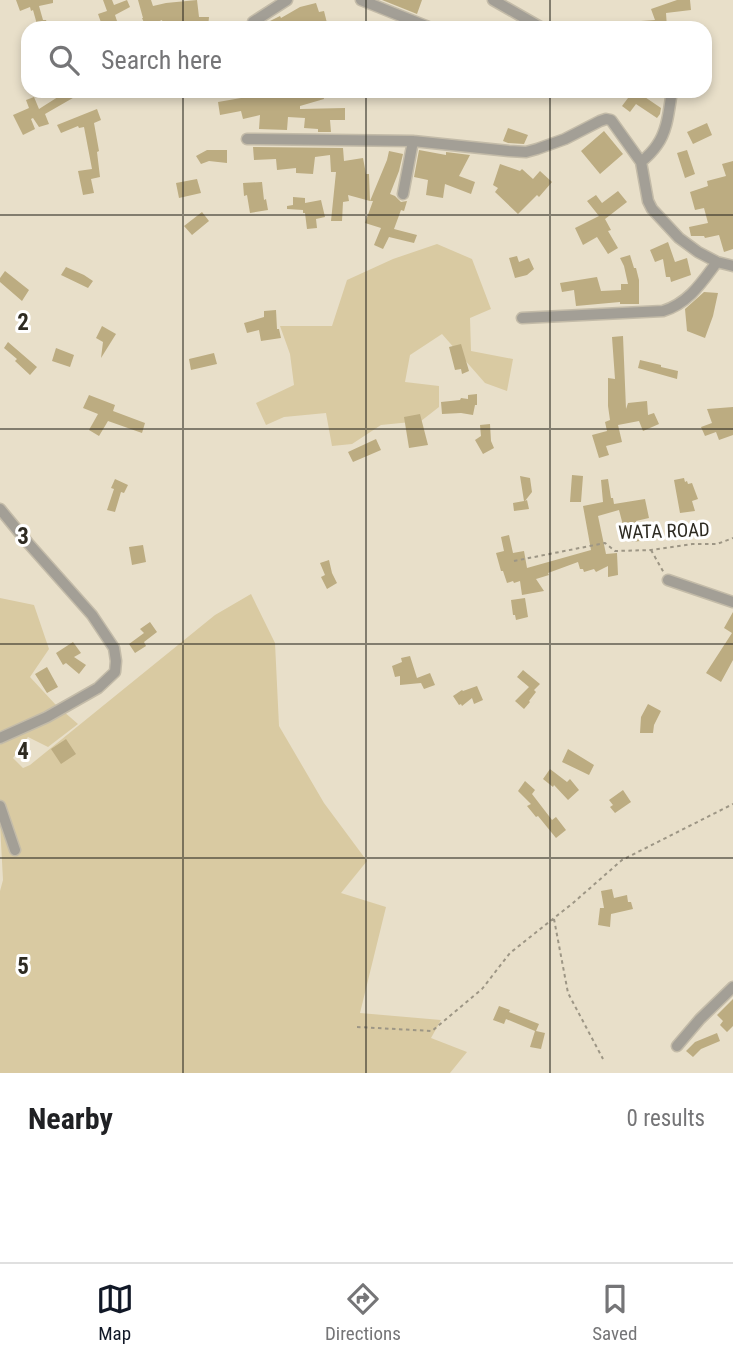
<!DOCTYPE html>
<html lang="en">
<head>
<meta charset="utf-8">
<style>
	body { margin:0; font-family:"Roboto Condensed",sans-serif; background:#f2f2f2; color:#202124 }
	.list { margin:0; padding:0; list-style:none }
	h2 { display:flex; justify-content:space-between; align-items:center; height:91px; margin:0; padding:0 28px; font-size:30px }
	h2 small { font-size:23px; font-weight:400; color:#757577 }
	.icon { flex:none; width:38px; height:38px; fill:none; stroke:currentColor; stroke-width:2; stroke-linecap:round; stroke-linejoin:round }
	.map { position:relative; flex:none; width:733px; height:1073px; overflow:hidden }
	.search { position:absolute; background:#fff; box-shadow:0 4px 10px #0003; left:21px; right:21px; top:21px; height:77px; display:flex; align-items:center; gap:18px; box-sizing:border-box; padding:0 24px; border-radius:21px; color:#757577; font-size:26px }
	.sheet { height:189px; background:#fff }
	nav { display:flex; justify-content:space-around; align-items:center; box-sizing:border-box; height:98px; border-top:2px solid #e0e0e0; background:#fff; font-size:19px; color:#757577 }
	nav a { display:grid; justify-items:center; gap:4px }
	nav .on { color:#111827 }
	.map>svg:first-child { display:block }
	.green { fill:#d9caa2 }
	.building { fill:#bcac81 }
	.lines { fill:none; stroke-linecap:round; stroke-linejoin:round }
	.street-casing { stroke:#c3bba8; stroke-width:13 }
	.path { stroke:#9d9685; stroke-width:2; stroke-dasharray:3.5 3.5; stroke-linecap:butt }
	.street { stroke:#a39f96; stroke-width:10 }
	.grid { fill:none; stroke:#2e2b22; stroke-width:2; stroke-opacity:0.55 }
	.labels { text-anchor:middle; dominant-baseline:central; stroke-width:6; stroke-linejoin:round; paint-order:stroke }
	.street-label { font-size:19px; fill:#2e2b22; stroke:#fff }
	.grid-label { font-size:23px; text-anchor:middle; font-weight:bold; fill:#2e2b22; stroke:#fff; stroke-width:6; stroke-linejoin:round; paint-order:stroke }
</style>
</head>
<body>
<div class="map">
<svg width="733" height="1073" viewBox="0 0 733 1073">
	<rect width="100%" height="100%" fill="#e8dfc9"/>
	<!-- green -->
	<path class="green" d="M 437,244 L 472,259 L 491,309 L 470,318 L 471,351 L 513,359 L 507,391 L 485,383 L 442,334 L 410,355 L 405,382 L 439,386 L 439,407 L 421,421 L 381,425 L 352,444 L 332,446 L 326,413 L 284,417 L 266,425 L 256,403 L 294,385 L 290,354 L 280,326 L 332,326 L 347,280 L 393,259 Z
		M 251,594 L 275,643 L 279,726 L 324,803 L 367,861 L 341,893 L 386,907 L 360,1013 L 441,1020 L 431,1038 L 467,1052 L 450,1073 L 0,1073 L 0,891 L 3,880 L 0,824 L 0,598 L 34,605 L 49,649 L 30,677 L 55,704 L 78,724 L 48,747 L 28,737 L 13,758 L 23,768 L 30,765 L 215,615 Z"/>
	<!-- building -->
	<path class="building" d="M 16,0 L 53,0 L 53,3 L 39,6 L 43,20 L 46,20 L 49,28 L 38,28 L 33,10 L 31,11 L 30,7 L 20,11 Z
		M 103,0 L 112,0 L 114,5 L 127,0 L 130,7 L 115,15 L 118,24 L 105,28 L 103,28 L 98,14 L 107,11 Z
		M 138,0 L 151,0 L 153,6 L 166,3 L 197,0 L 199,17 L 209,17 L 208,28 L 175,28 L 174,21 L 163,24 L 162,20 L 146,27 L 142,18 L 143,18 Z
		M 382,0 L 422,0 L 417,14 Z
		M 677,0 L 690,0 L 691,10 L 666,13 L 667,28 L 642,28 L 641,21 L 655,20 L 651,9 Z
		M 316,3 L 319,12 L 324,11 L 327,23 L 311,28 L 272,28 L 270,21 L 280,16 L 281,18 L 300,7 Z
		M 58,91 L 85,91 L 45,114 L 49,124 L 39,127 L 33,118 L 31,119 L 35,129 L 23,135 L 13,115 L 29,108 L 26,100 L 34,97 L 39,109 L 61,95 Z
		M 240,91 L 255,91 L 256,96 L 276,95 L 275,91 L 288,91 L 290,97 L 299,91 L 322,91 L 324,99 L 300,106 L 300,109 L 345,108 L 345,120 L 330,120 L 331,132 L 318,132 L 318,129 L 304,128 L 305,118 L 288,117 L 287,130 L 259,129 L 260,115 L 243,119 L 241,111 L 220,115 L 218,102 L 241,98 Z
		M 616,91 L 636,91 L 661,108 L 660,114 L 657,118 L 636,104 L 630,112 L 622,106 L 628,98 Z
		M 97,109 L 101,120 L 94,123 L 99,151 L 97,152 L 100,177 L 91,179 L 94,193 L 83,195 L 78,171 L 92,169 L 84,127 L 79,128 L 78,126 L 61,133 L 57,125 Z
		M 707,123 L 712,135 L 693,144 L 687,132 Z
		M 508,128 L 528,135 L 524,144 L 508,143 L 503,141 Z
		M 604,131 L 623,154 L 600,174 L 581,151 Z
		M 253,147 L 343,148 L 344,161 L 363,158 L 366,174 L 369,174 L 370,201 L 348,195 L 349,201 L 343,202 L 342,221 L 331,221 L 336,172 L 331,172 L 330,155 L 315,157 L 313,174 L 296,173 L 296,168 L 277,170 L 276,159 L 254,160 Z
		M 207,150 L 227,150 L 227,163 L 209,161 L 201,164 L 196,156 Z
		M 419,150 L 446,155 L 446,152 L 470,155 L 459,176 L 475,182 L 471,194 L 445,184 L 443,198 L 426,195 L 428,180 L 414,177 Z
		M 687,150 L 695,174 L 685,178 L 677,153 Z
		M 389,151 L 403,154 L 399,171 L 390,194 L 395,196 L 401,202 L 407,201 L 404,211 L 401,210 L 394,229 L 417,235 L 414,243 L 389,237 L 383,249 L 374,245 L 381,228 L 365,223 L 373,201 L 370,201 L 387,160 Z
		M 733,161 L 733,249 L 724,252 L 719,235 L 705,238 L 704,236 L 691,236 L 689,227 L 708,223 L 704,208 L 695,210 L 690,192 L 708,186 L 707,181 L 726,176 L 722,164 Z
		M 500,164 L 520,171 L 522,169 L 533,179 L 540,171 L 552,182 L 539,197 L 537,195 L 518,214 L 495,192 L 498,188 L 493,185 Z
		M 197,179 L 201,193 L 179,198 L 176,183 Z
		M 262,182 L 264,200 L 266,199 L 268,210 L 250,213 L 247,195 L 244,196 L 243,183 Z
		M 618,191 L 627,202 L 605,219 L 611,230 L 608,231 L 618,248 L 608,254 L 597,237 L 583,245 L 575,228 L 599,216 L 587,201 L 596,195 L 602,203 Z
		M 293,197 L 305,198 L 305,203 L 321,200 L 325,217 L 316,219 L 317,228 L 307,229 L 305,213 L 303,213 L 303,210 L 287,209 L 287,206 L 293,205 Z
		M 202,212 L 209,221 L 192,235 L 184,226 Z
		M 668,242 L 675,262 L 687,258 L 691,275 L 671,282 L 670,277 L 666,277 L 663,259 L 655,262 L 650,250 Z
		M 630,255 L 634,268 L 636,268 L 639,280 L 639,304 L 620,304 L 620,302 L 576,306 L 574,290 L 562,292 L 560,283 L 597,277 L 601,291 L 621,290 L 621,284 L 628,284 L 624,266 L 620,258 Z
		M 517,256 L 519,262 L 529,258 L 534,269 L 527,275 L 515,278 L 509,258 Z
		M 66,267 L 84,275 L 93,281 L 88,288 L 61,275 Z
		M 5,271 L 29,290 L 22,301 L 0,282 L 0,278 Z
		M 704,292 L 718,293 L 713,316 L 705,338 L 687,331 L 685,309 Z
		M 276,310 L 277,329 L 279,329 L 281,338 L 261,341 L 259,330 L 247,333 L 244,323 L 264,317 L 264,311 Z
		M 102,326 L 116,334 L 101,358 L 103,342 L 96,338 Z
		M 623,336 L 626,409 L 628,403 L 647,401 L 648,415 L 654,413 L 659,424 L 643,431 L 639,421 L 618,425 L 622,442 L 606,446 L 609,455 L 599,458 L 592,435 L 607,431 L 605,422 L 610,420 L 608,406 L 608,378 L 615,379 L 612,337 Z
		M 8,342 L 37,367 L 30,375 L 15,361 L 17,359 L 4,348 Z
		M 461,344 L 469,371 L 462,374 L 461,369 L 455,370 L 449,347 Z
		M 56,348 L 74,355 L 70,367 L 52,361 Z
		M 214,353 L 217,364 L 191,370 L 189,359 Z
		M 640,360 L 661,365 L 661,367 L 678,371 L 677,379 L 638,368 Z
		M 477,394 L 477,405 L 475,405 L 473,415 L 461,413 L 442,414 L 441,402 L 460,400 L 461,398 L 468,399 L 468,395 Z
		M 89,395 L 115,405 L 113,411 L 145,423 L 142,433 L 108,421 L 99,436 L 89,430 L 98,414 L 83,408 Z
		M 733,407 L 733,435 L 719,440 L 716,432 L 705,436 L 701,427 L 712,423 L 707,409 Z
		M 420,414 L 428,445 L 409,448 L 404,417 Z
		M 490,424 L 491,441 L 494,448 L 483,454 L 475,440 L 481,436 L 480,425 Z
		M 376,439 L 381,450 L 353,462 L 348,452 Z
		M 572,475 L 583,476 L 581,502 L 570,502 Z
		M 520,476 L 530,478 L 532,492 L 525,501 L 527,500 L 529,509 L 514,511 L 513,503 L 524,501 Z
		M 684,478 L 685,482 L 687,481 L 688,484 L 692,483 L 698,499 L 692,501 L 695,511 L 680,513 L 674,480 Z
		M 115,479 L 128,485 L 124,493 L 121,492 L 115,512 L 107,510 L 114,489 L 111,488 Z
		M 608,479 L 611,498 L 613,498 L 614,504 L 645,499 L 649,518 L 636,521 L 640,541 L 632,542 L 631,536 L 623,537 L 622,529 L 624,529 L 619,510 L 598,516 L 606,554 L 617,553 L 618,575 L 608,577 L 608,566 L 596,572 L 594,569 L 584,572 L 583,569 L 580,569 L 578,562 L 548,573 L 549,575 L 536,579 L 544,591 L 522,595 L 520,581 L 514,583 L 513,581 L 507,583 L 503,571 L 501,571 L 496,553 L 504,551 L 501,537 L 509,535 L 513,553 L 524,551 L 527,568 L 591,550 L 583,506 L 603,502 L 601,480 Z
		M 143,545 L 146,562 L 132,565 L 129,547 Z
		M 329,560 L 332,573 L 337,583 L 327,589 L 321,577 L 325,575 L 320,563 Z
		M 525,598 L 528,617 L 516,620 L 515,615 L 513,615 L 511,600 Z
		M 733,612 L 733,660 L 721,682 L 706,673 L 732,633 L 724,628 Z
		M 150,622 L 157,632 L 144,642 L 146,646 L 135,653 L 129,644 L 144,633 L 140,629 Z
		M 73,642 L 81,653 L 74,657 L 86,665 L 79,674 L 66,663 L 63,665 L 56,653 Z
		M 410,656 L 417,678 L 430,673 L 435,685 L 424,689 L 421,683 L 400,685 L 400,676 L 395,677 L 392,666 L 402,662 L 401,658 Z
		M 47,667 L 58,687 L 47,693 L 35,674 Z
		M 523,670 L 540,684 L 534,690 L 536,692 L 529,701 L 530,702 L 524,709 L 515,701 L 529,687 L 517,677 Z
		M 477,686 L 483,700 L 474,704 L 472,698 L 462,706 L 461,704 L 459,705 L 453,696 L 462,690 L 463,691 Z
		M 648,704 L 661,711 L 654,725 L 653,733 L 640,733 L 641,717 Z
		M 66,739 L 76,754 L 61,764 L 51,749 Z
		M 568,749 L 594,765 L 589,775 L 562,762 Z
		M 550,769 L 567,782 L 570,779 L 579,790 L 568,800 L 554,785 L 553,787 L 543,779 Z
		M 525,781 L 535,790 L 532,794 L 552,820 L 556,817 L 566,830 L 556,838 L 538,816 L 536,817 L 527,806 L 531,804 L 518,791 Z
		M 623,790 L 631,802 L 615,813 L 610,807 L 613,805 L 609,800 Z
		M 612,889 L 614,898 L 627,895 L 628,902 L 631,902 L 633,909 L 611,914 L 610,927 L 598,925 L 600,908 L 604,908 L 601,891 Z
		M 733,999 L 733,1026 L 727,1032 L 720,1025 L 723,1021 L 717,1015 Z
		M 499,1006 L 510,1010 L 509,1012 L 539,1024 L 536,1031 L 545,1033 L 541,1049 L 530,1047 L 535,1031 L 506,1019 L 504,1024 L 493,1020 Z
		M 717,1033 L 720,1041 L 701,1049 L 693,1057 L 686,1051 L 695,1042 Z"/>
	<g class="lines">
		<!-- street casing -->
		<g class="street-casing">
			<path id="street" d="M 361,0 L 431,28
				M 493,0 L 542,28
				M 253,22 L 287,0
				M 247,139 L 413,141 L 509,151 L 526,152 L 537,149 L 565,139 L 600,121 L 606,119 L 611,120 L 641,162 L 648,201 L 652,209 L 679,238 L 698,252 L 717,262 L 733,266
				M 641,162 C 647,157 653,151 657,145 C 668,130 669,108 672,91
				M 403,194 L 413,141
				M 522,318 L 663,311 C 689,303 702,282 717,262
				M 0,509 L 28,543 L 92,615 L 114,648 L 116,661 L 115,672 L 98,688 L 47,717 L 0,738
				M 668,580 L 733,602
				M 0,806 L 15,850
				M 677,1046 L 700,1019 L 733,987"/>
		</g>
		<!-- path -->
		<path class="path" d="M 651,550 L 664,573
			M 514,561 L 605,543 L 615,551 L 651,550 L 692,544 L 717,544 L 733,538
			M 554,919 L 568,993 L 603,1059
			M 357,1027 L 432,1031 L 482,989 L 510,953 L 573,903 L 622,860 L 733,804"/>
		<!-- street -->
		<use href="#street" class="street"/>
	</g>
	<!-- grid -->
	<path class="grid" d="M 183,0 L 183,28M 366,0 L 366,28M 550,0 L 550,28M 183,91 L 183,1073M 366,91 L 366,1073M 550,91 L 550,1073M 0,215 L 733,215M 0,429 L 733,429M 0,644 L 733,644M 0,858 L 733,858"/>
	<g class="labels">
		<!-- street labels -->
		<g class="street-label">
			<text transform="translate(664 531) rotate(-2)">WATA ROAD</text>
		</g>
	</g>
	<g class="grid-label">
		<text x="23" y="330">2</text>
		<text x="23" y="544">3</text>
		<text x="23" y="759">4</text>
		<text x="23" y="974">5</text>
	</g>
</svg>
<div class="search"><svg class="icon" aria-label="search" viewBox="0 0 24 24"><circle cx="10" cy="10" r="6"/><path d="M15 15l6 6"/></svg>Search here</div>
</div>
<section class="sheet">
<h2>Nearby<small>0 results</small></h2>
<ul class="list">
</ul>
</section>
<nav>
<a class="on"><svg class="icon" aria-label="map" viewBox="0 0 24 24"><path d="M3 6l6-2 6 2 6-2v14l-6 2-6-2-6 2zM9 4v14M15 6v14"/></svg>Map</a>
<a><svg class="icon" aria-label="directions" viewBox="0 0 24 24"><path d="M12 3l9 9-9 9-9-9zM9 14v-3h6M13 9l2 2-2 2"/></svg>Directions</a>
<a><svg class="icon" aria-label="saved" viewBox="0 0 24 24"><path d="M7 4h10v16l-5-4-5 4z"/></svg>Saved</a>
</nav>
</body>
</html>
